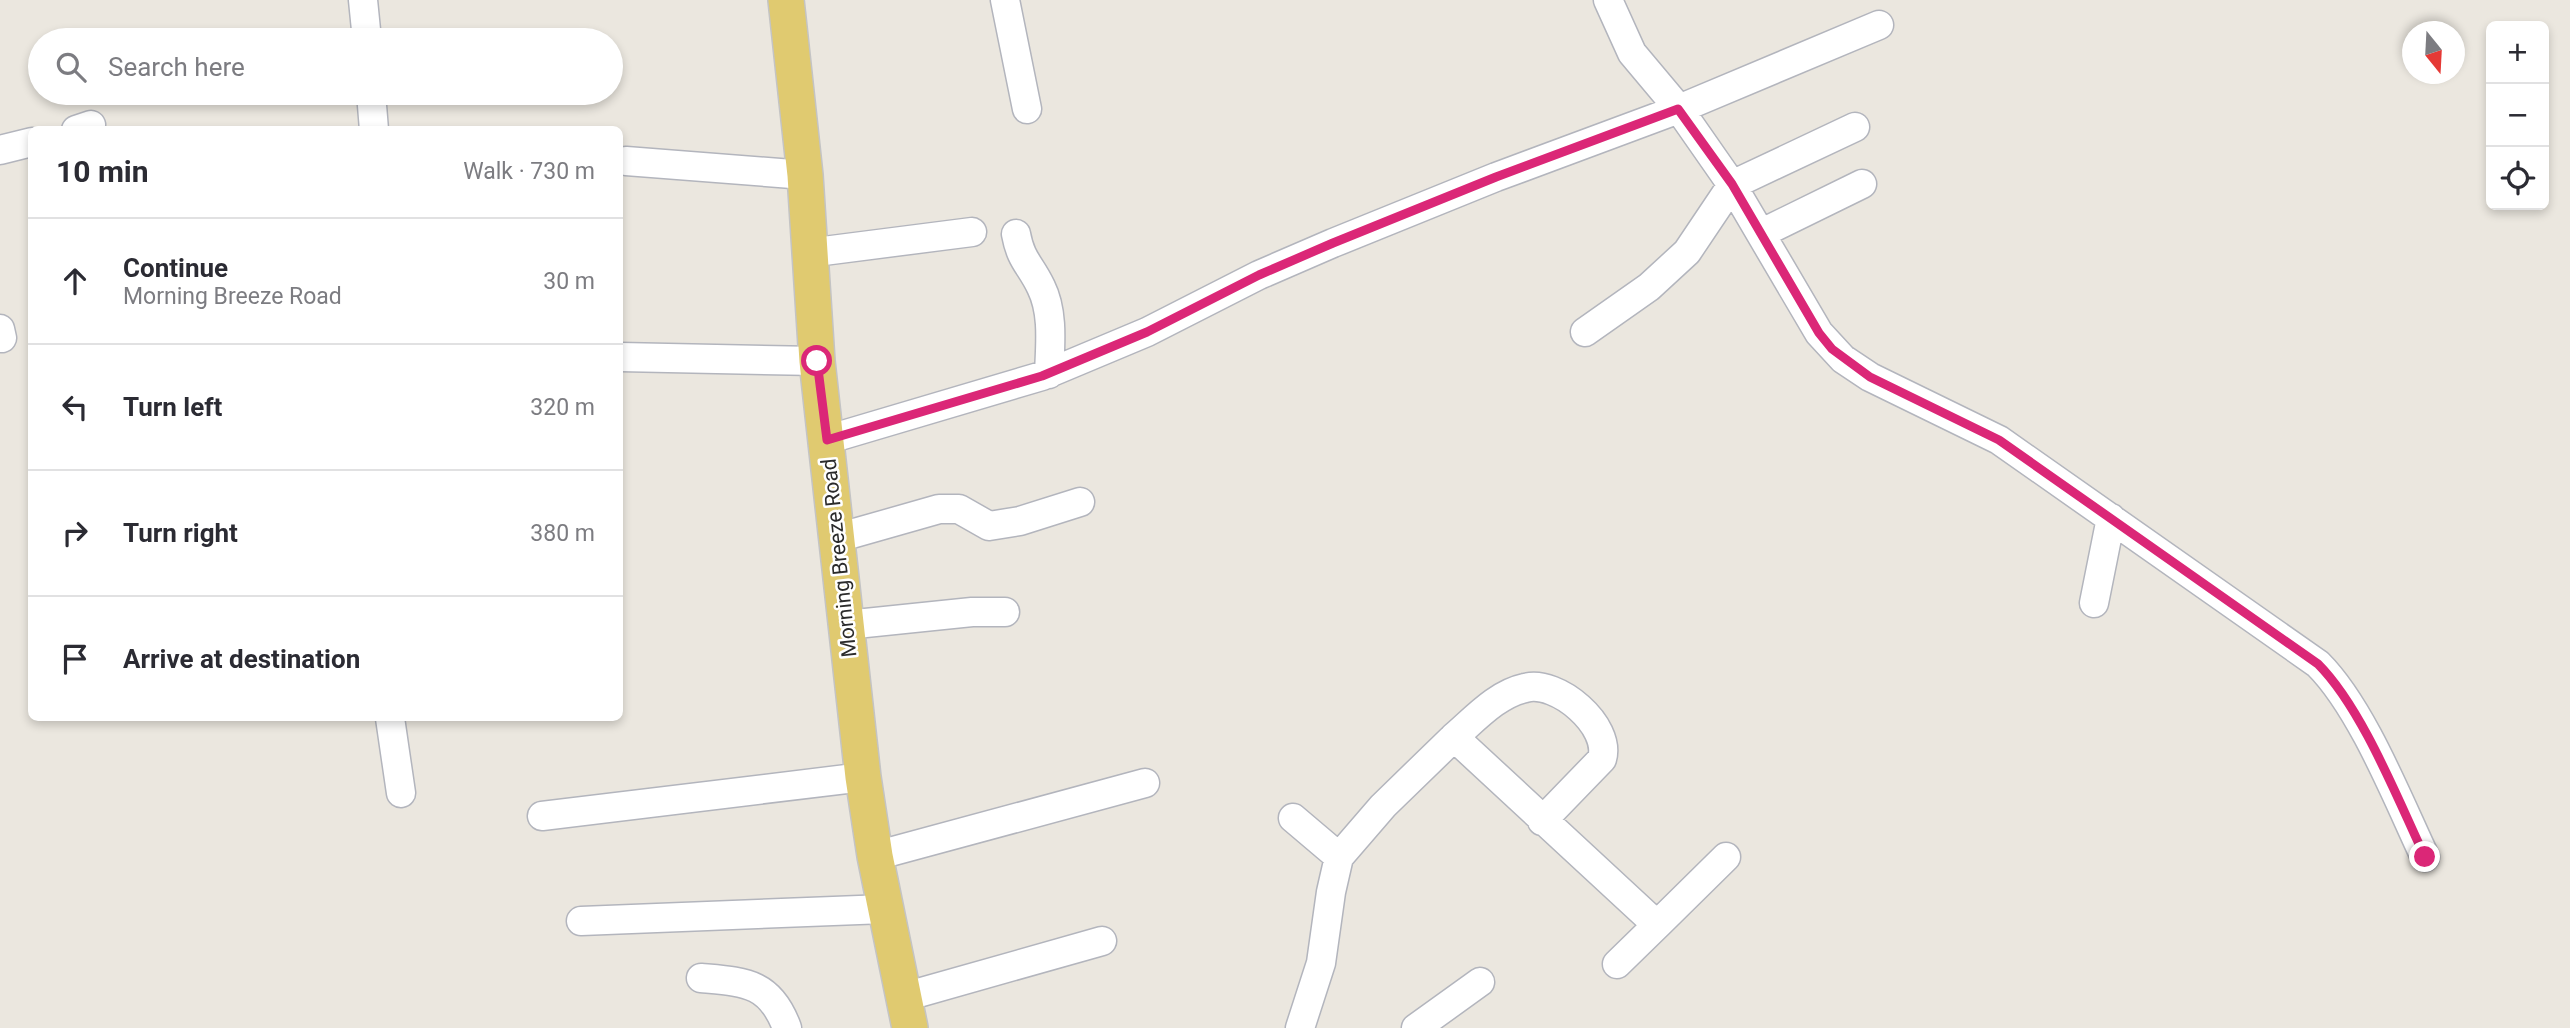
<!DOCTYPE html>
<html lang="en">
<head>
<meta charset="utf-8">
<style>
	body { margin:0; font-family:Roboto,sans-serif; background:#f2f2f3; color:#2b2b33 }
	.controls { position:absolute; right:21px; top:21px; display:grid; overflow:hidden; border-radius:10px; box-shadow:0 4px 10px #0003 }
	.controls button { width:63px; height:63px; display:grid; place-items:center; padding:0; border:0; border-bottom:2px solid #e1e1e2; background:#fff; color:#2b2b33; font:35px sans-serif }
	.compass { position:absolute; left:2402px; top:21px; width:63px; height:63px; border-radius:50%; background:#fff; box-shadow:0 4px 10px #0003; rotate:162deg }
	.stop { position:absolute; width:21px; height:21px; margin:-16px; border:5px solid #db2777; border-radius:50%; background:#fff }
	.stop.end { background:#db2777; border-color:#fff; box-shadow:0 2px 7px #0008 }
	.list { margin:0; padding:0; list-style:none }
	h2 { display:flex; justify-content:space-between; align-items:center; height:91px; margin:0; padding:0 28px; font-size:30px }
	h2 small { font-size:23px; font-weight:400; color:#7c7c81 }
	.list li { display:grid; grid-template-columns:46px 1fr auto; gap:21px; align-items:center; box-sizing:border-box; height:126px; padding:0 28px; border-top:2px solid #e1e1e2 }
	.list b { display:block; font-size:26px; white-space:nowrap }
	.list p { margin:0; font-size:23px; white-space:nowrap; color:#7c7c81 }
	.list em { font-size:23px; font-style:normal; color:#7c7c81 }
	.icon { flex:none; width:38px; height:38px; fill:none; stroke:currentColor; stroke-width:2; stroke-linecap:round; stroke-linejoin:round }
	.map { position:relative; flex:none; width:2570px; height:1028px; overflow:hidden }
	.search { position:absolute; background:#fff; box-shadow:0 4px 10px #0003; left:28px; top:28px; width:595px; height:77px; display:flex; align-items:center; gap:18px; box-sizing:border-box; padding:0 24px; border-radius:38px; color:#7c7c81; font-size:26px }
	.panel { position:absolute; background:#fff; box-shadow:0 4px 10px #0003; left:28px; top:126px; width:595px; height:595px; border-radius:10px }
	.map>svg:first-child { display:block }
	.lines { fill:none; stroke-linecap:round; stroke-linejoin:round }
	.minor-casing { stroke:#b3b5bd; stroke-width:31 }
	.major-casing { stroke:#c4c4c4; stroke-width:38 }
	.minor { stroke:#fff; stroke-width:28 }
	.major { stroke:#e0ca70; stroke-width:35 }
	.route { stroke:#db2777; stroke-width:9 }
	.labels { text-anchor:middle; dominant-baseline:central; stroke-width:5; stroke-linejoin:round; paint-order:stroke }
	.street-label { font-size:21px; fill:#2b2b2b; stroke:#fff }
</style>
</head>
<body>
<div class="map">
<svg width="2570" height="1028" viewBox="0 0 2570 1028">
	<rect width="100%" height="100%" fill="#ebe7df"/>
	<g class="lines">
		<!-- minor casing -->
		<g class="minor-casing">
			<path id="minor" d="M 363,0 L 367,40
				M 1005,0 L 1027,109
				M 1608,0 L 1632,53 L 1679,109 L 1732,185 L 1819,333 L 1843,359 L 1870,377 L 1999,440 L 2318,664 C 2362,708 2398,800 2425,857
				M 371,93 L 374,130
				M 76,130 L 91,125
				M 0,150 L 32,142
				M 626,161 L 805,175
				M 1762,233 L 1862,184
				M 1016,234 C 1021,261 1030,264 1041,287 C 1054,313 1050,346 1049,374
				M 808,253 L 972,232
				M 0,329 L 2,338
				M 1585,332 L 1649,287 L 1687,252 L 1732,185 L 1855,127
				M 620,357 L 817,361
				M 826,440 L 1042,376 L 1147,332 L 1259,275 L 1333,243 L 1496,177 L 1679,109 L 1879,25
				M 837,538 L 939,509 L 959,509 L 989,526 L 1020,521 L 1080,502
				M 2094,603 L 2111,518
				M 846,625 L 972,612 L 1005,612
				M 390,718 L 401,793
				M 1454,737 C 1475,719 1497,694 1525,688 C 1557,679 1612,726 1602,759 L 1542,821
				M 542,816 L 863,777
				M 1293,818 L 1339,857 L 1331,892 L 1321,963 L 1300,1028
				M 875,856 L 1145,783
				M 1339,857 L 1383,806 L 1454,737 L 1657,925 L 1726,857
				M 581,921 L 885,909
				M 1617,964 L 1657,925
				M 701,978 C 745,982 770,982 787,1028
				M 904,997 L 1102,941
				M 1416,1028 L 1480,982"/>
		</g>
		<!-- major casing -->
		<g class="major-casing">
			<path id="major" d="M 786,0 L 805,175 L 817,361 L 863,777 L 875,856 L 910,1028"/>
		</g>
		<!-- minor -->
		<use href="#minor" class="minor"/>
		<!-- major -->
		<use href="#major" class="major"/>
	</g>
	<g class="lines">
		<!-- route -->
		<path class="route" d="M 817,361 L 827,440 L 1042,376 L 1147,332 L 1259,275 L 1333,243 L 1496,177 L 1678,109 L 1732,184 L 1819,333 L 1832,349 L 1870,377 L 1999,440 L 2318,664 C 2362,708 2398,800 2425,857"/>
	</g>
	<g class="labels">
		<!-- street labels -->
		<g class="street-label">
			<text transform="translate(839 558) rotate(-96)">Morning Breeze Road</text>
		</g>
	</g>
</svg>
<div class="controls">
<button>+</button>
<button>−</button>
<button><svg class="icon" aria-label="locate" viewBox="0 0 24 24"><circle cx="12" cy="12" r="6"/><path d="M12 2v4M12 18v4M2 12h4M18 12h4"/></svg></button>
</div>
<svg class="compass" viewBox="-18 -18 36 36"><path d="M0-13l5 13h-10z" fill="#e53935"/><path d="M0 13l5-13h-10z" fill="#7c7c81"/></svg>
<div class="stop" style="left:817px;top:361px"></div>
<div class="stop end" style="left:2425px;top:857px"></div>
<div class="search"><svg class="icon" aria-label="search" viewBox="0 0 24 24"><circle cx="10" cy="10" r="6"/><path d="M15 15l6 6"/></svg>Search here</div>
<section class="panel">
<h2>10 min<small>Walk · 730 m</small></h2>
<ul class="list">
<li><svg class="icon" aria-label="ahead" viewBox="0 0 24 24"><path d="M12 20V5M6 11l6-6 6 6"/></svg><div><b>Continue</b><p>Morning Breeze Road</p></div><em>30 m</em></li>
<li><svg class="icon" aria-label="left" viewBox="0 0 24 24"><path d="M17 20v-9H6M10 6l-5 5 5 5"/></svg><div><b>Turn left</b></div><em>320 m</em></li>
<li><svg class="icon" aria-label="right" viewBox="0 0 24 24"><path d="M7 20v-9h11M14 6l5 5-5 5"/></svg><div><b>Turn right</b></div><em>380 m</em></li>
<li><svg class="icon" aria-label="arrive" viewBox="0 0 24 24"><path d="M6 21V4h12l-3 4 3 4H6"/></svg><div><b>Arrive at destination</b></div></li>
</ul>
</section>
</div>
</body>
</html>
